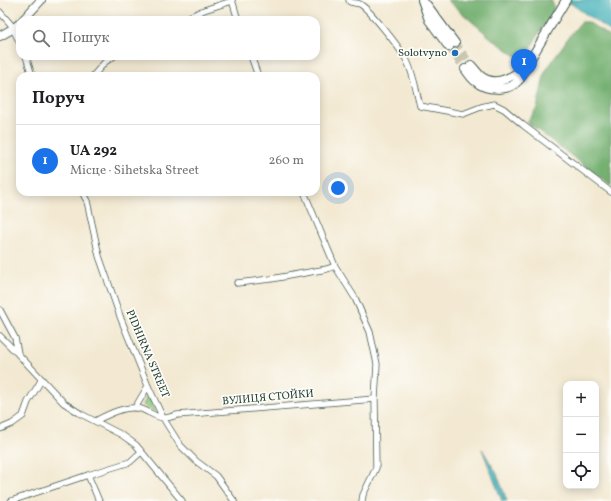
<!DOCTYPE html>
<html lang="uk">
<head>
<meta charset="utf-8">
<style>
	body { margin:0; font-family:Vollkorn,serif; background:#f6f6f6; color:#202124 }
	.controls { position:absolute; right:12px; bottom:12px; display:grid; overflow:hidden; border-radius:8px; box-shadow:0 2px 10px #0003 }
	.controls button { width:36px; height:36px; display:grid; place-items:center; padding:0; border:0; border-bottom:1px solid #e0e0e0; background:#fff; color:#202124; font:20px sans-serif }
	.you { position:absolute; left:338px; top:188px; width:14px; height:14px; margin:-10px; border:3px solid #fff; border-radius:50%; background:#1a73e8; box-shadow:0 0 0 6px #1a73e833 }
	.badge { display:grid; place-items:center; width:26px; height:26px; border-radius:50%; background:#1a73e8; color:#fff; font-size:13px; font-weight:700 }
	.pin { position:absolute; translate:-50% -33px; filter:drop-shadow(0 1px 2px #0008) }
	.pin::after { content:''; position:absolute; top:21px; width:14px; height:12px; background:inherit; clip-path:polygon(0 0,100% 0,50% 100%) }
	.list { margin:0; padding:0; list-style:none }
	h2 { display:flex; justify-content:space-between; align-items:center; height:52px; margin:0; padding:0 16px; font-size:17px }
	h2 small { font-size:13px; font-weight:400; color:#757577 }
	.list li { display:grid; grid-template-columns:26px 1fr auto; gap:12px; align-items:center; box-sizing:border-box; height:72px; padding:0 16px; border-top:1px solid #e0e0e0 }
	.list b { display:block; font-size:15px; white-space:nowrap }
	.list p { margin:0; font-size:13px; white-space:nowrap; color:#757577 }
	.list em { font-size:13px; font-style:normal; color:#757577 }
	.icon { flex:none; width:22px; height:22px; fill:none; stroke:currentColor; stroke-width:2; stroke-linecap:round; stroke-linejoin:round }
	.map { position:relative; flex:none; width:611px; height:501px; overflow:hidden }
	.search { position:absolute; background:#fff; box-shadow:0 2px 10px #0003; left:16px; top:16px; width:304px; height:44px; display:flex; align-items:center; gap:10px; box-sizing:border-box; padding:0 14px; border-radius:12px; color:#757577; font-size:15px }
	.panel { position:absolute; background:#fff; box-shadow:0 2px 10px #0003; left:16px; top:72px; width:304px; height:124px; border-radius:12px }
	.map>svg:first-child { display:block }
	.green { fill:#90cd83; stroke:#58855c }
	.forest { fill:#74b071; stroke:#4a7652 }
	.water { fill:#3daeb7; stroke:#2e7676 }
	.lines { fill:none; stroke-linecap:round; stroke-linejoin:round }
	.secondary-tunnel { stroke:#c9c7b2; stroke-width:8; stroke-dasharray:8 4; stroke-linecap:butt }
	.street-casing { stroke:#3f574c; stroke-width:7 }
	.secondary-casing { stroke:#3f574c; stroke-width:10 }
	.street { stroke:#fff; stroke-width:5.5 }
	.secondary { stroke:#fff; stroke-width:8 }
	.poi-dot { fill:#1f6fb2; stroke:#fdfcf7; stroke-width:1.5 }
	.labels { text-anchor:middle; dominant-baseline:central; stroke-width:3.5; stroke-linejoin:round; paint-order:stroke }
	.poi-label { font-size:11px; fill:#1f3d34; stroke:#fdfcf7; text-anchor:end }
	.street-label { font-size:11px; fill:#1f3d34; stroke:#fdfcf7 }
</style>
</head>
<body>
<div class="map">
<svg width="611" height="501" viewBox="0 0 611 501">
	<rect width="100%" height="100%" fill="#fdfcf7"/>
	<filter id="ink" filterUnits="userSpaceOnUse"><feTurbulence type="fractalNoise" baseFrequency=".025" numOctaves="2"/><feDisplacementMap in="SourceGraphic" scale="8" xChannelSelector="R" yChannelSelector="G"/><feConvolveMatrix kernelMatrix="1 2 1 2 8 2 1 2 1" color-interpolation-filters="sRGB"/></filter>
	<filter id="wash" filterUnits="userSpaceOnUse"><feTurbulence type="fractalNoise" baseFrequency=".012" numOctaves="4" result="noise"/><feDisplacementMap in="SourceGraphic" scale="16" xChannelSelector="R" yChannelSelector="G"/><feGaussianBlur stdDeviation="0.9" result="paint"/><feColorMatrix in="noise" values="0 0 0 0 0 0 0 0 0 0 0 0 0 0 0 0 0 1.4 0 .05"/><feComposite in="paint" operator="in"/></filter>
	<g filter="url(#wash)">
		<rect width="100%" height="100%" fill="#f3e9d2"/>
		<!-- green -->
		<path class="green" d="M 147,397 L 149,397 L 156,410 L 154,412 L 143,405 Z"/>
		<!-- forest -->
		<path class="forest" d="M 447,0 L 551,0 L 554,6 C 553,16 545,23 540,31 C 534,41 531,50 523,59 L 516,56 L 491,38 Z
			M 581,22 L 588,22 L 611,37 L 611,186 L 527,122 L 537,108 L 545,72 L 568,38 Z"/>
		<!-- water -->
		<path class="water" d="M 566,0 L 611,0 L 611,32 Z
			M 482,449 L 497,474 L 507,501 L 502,501 Z"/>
	</g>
	<g filter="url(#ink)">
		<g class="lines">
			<!-- secondary-tunnel -->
			<path class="secondary-tunnel" d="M 455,43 L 471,65
				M 449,47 L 465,69"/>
			<!-- street casing -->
			<g class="street-casing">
				<path id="street" d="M 232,0 L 238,20
					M 349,0 L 350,2 C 353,3 357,3 360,4 C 370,10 401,49 407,61 C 414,75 416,91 420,106 L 463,114 L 481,107 L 494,104 L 504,109 L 523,125 L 611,192
					M 0,12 L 14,28
					M 183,20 L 204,10 L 232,1
					M 13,29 L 20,43
					M 26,56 L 32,76
					M 251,56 L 258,76
					M 93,76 L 105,62 L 114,56
					M 82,192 L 87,201 L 99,256 L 121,319 L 148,386 L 163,418 L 180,445 L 196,461 L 216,476 L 234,501
					M 304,192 L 335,266 L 355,298 L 370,332 L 377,364 L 375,399 L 376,468 L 363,495 L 362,501
					M 237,283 L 271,279 L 327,269 L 335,266
					M 0,310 L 15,338 L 18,353
					M 0,336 L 18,354 L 64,403 L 81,414 L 122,435 L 136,445 L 182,501
					M 135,408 L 148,386
					M 95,421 C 107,415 124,406 138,408 C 147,410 156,418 164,418 C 168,418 173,416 177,415 L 375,399
					M 0,429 L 12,424 L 23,416 L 28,402 L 42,379
					M 88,475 L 99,501
					M 11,501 L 88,475 L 130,462 L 141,452"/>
			</g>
			<!-- secondary casing -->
			<g class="secondary-casing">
				<path id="secondary" d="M 422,0 L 429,20 L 449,47
					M 427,5 L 455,43
					M 23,20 L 41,0
					M 0,36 L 14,28 L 20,23
					M 471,65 C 475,69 478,74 482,77 C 497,88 515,75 526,66
					M 465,69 C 468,73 471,78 475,81 C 486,91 508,92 518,81 C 523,77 524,71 527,65 L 566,0"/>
			</g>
			<!-- street -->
			<use href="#street" class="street"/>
			<!-- secondary -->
			<use href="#secondary" class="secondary"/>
		</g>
	</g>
	<!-- markers -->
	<circle class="poi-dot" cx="455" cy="53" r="4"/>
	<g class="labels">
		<!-- poi labels -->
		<g class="poi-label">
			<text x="447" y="53">Solotvyno</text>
		</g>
		<!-- street labels -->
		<g class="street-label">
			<text transform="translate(147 354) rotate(67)">PIDHIRNA STREET</text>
			<text transform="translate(268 398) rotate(-5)">ВУЛИЦЯ СТОЙКИ</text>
		</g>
	</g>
</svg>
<div class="controls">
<button>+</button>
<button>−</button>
<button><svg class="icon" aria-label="locate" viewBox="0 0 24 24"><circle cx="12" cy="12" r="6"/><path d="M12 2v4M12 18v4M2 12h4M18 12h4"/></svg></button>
</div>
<div class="you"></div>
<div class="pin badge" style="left:524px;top:82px">1</div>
<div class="search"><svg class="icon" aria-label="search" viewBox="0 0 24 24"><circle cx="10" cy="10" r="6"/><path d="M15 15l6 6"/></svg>Пошук</div>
<section class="panel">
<h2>Поруч<small></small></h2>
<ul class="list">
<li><span class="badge">1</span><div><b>UA 292</b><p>Місце · Sihetska Street</p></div><em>260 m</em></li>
</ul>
</section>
</div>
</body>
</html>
